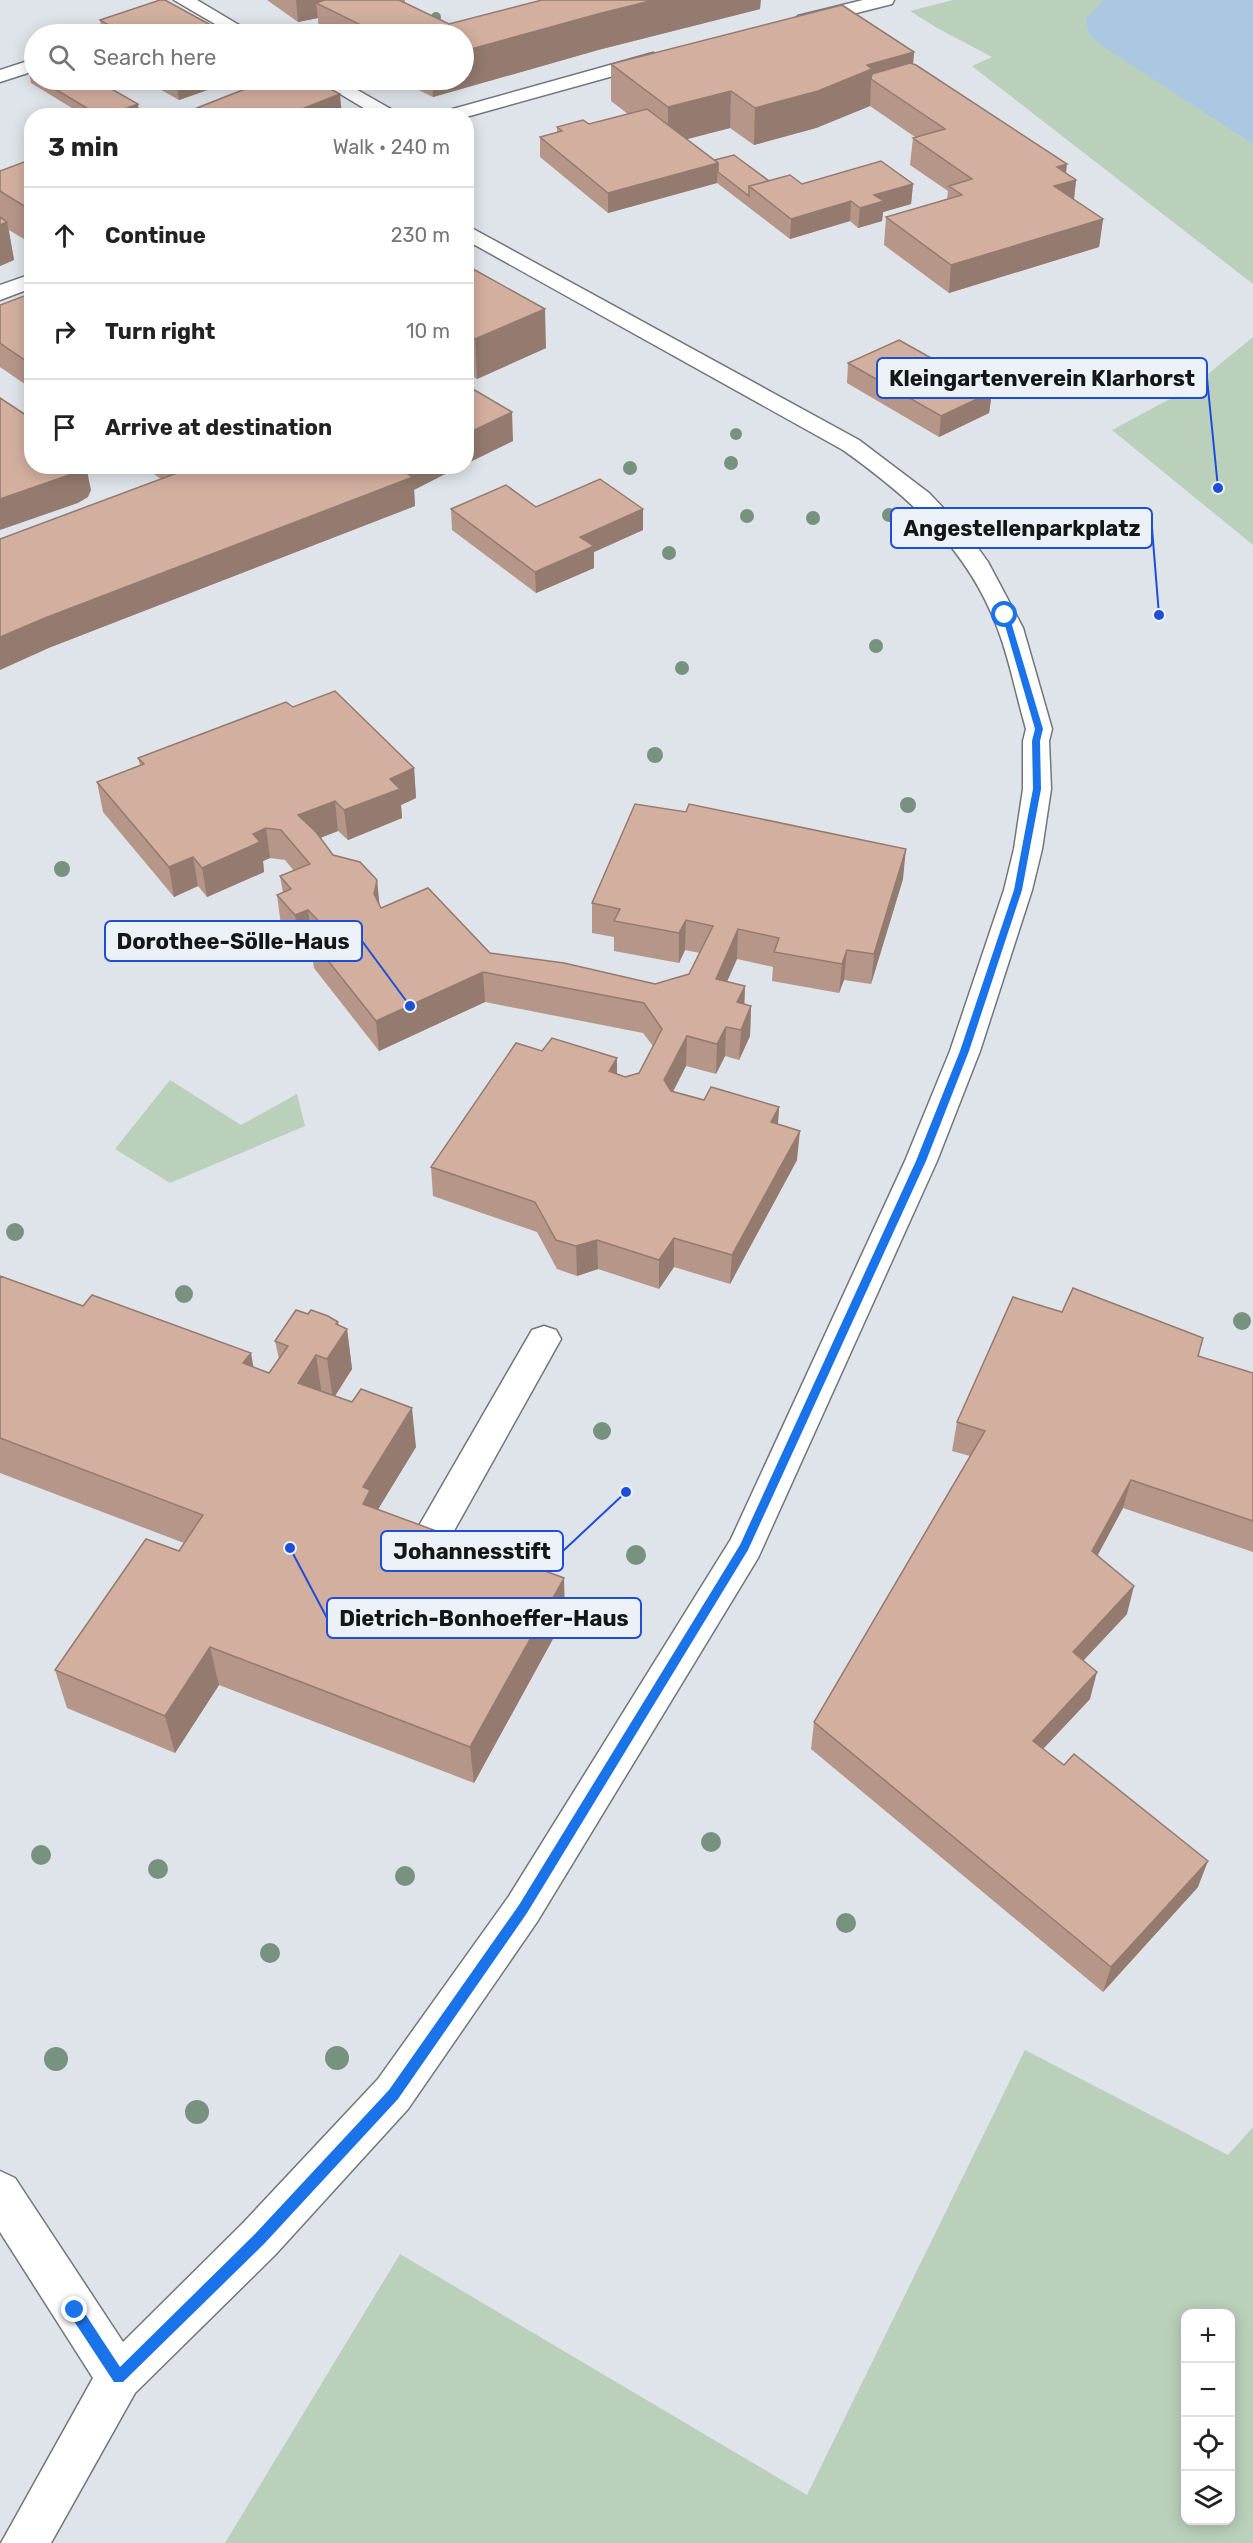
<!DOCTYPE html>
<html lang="en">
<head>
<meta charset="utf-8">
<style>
	body { margin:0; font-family:Rubik,sans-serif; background:#f2f2f2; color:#222 }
	.controls { position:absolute; right:18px; bottom:18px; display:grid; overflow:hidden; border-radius:12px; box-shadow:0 3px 15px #0003 }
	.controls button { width:54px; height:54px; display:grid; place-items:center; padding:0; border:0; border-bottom:2px solid #e0e0e0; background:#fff; color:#222; font:30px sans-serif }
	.stop { position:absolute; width:18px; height:18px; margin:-14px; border:4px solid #1a73e8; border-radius:50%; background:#fff }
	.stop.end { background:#1a73e8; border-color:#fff; box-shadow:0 2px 6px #0008 }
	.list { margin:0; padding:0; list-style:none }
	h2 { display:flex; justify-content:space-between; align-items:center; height:78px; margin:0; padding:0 24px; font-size:26px }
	h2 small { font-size:20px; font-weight:400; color:#767676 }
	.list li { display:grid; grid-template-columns:39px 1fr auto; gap:18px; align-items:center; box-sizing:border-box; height:96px; padding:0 24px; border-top:2px solid #e0e0e0 }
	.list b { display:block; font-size:22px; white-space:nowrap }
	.list em { font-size:20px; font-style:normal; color:#767676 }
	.icon { flex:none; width:33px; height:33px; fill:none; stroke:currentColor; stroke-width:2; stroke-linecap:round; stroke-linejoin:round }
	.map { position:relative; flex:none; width:1253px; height:2543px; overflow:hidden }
	.search { position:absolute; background:#fff; box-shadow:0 3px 15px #0003; left:24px; top:24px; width:450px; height:66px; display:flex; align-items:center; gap:15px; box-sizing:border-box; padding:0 21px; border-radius:33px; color:#767676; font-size:22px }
	.panel { position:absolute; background:#fff; box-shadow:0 3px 15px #0003; left:24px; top:108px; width:450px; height:366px; border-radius:24px }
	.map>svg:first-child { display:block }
	.green { fill:#bad0bb; fill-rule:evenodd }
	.water { fill:#aac8e1 }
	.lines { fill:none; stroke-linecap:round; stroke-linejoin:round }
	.service-casing { stroke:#71767b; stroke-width:3 }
	.minor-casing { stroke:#71767b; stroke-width:3 }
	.service { fill:#fff; fill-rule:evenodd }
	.minor { fill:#fff; fill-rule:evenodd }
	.tree { fill:#789280 }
	.wall { fill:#b59689 }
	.shaded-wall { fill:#947a6f }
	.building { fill:#d3af9f; stroke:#947a6f; stroke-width:1.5 }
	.route { fill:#1a73e8 }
	.leader { fill:none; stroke:#1d4ed8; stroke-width:2 }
	.callout-dot { fill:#1d4ed8; stroke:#ecf1f7; stroke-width:2 }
	.callout { fill:#ecf1f7; stroke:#1d4ed8; stroke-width:2 }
	.callout-label { font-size:22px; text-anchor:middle; font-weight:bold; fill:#151618 }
</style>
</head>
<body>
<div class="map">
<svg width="1253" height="2543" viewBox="0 0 1253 2543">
	<rect width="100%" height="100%" fill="#dfe4ea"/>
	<!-- green -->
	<path class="green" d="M 953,0 L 1253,0 L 1253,284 L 972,66 L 992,57 L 937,28 L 910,11 Z
		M 1253,337 L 1253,545 L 1112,430 L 1192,387 Z
		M 170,1080 L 241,1125 L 297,1094 L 305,1126 L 170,1183 L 115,1149 Z
		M 1025,2050 L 1228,2155 L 1253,2127 L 1253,2543 L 225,2543 L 400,2254 L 807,2495 ZM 1186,2314 L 1230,2314 L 1230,2520 L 1186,2520 Z"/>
	<!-- water -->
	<path class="water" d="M 1104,0 L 1253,0 L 1253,144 L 1096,42 L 1088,32 L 1086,19 Z"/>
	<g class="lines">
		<!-- service casing -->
		<g class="service-casing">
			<path id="service" d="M 34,59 L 34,71 L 0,82 L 0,70 Z
				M 466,225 L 859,440 L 929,493 L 968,534 L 988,562 L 1023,628 L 1052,729 L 1049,741 L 1051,789 L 1042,849 L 1032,890 L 980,1051 L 937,1161 L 758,1558 L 537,1922 L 408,2109 L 275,2255 L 135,2393 L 51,2543 L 1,2543 L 93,2378 L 0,2232 L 0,2171 L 15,2178 L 123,2342 L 243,2223 L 378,2079 L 509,1896 L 731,1539 L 905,1161 L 950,1051 L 1004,890 L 1014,849 L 1023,789 L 1023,741 L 1026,729 C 1016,695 1010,660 997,627 C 968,549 909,497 843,450 L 466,240 Z
				M 544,1326 L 556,1330 L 561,1339 L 431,1572 L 418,1576 L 405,1572 L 400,1561 L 405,1550 L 532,1330 Z"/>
		</g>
		<!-- minor casing -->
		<g class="minor-casing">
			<path id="minor" d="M 174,0 L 197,0 L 254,34 L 232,34 Z
				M 863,0 L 894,0 L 892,4 L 805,26 L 796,20 L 798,16 Z
				M 653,53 L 660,55 L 663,59 L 660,63 L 466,117 L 439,116 L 442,112 Z
				M 317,80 L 340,80 L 403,116 L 377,116 Z
				M 32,274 L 32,288 L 0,300 L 0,285 Z"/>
		</g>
		<!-- service -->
		<use href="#service" class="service"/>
		<!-- minor -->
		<use href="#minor" class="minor"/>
	</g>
	<!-- trees -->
	<g class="tree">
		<circle cx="436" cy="17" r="5"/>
		<circle cx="736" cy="434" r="6"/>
		<circle cx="731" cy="463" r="7"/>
		<circle cx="630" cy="468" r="7"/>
		<circle cx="889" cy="515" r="7"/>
		<circle cx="747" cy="516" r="7"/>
		<circle cx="813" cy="518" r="7"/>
		<circle cx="669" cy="553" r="7"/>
		<circle cx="876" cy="646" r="7"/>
		<circle cx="682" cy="668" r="7"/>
		<circle cx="655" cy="755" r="8"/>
		<circle cx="908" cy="805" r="8"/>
		<circle cx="62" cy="869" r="8"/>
		<circle cx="15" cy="1232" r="9"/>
		<circle cx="184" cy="1294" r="9"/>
		<circle cx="1242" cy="1321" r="9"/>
		<circle cx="602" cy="1431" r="9"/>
		<circle cx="636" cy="1555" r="10"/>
		<circle cx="711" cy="1842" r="10"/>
		<circle cx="41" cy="1855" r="10"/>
		<circle cx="158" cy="1869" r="10"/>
		<circle cx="405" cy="1876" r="10"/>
		<circle cx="846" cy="1923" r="10"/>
		<circle cx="270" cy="1953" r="10"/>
		<circle cx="337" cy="2058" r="12"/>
		<circle cx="56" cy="2059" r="12"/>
		<circle cx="197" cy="2112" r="12"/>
	</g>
	<!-- wall -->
	<path class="wall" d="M 267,0 L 405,0 L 405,3 L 449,24 L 760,9 L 598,50 L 433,97 L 398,80 L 464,80 L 464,34 L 319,34 L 318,18 L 298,22 Z
		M 100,20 L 227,34 L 102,34 Z
		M 914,52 L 913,64 L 1076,180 L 1074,200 L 1103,219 L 1099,247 L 949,293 L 884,245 L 886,217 L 947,199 L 948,191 L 910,165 L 913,138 L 915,137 L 870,106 L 816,128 L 754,145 L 730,128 L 687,139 L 715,160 L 769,181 L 802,184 L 913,184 L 911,204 L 883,212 L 882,221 L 858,228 L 850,221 L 790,239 L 717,183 L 608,213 L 540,157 L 540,137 L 557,132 L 557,127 L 589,124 L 628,114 L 611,101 L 611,64 Z
		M 34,71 L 34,80 L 96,80 L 138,104 L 139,114 L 136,116 L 85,116 L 31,83 L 29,73 Z
		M 144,80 L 236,80 L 179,100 Z
		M 240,86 L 342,116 L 198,116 L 197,108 L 241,91 Z
		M 32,159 L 32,244 L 9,230 L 14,260 L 0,266 L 0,171 Z
		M 466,265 L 546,348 L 477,379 L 466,372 Z
		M 32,293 L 32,389 L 0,367 L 0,305 Z
		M 848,363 L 992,392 L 989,413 L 939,437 L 847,383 Z
		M 142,466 L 461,466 L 414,489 L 415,506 L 51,647 L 161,479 Z
		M 536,507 L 643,530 L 594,552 L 594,568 L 536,593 L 452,530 L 451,509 Z
		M 293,707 L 414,768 L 416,798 L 401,805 L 402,818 L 348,840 L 338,831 L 320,838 L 333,855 L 377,880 L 379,905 L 381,908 L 490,953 L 655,984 L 689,974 L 700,953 L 685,950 L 679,963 L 614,951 L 614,937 L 592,933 L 592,903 L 903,879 L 871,984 L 844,980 L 839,993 L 772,981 L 773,967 L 737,959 L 727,981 L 745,986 L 744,1004 L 751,1006 L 750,1036 L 739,1060 L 725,1056 L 716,1074 L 686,1066 L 673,1092 L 704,1100 L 779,1107 L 778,1124 L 797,1160 L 730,1284 L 674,1267 L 659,1289 L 598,1269 L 577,1276 L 557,1269 L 537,1232 L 433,1196 L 431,1167 L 617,1074 L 625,1077 L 639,1073 L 653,1046 L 643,1033 L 485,1002 L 379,1051 L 314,968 L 310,940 L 299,945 L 281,925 L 277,895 L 283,893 L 280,876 L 294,871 L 285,860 L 270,858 L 263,861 L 264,872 L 207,897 L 198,886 L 174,897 L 103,812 L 97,782 L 140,765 L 138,758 Z
		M 0,1276 L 269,1373 L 279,1359 L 275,1341 L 338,1325 L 347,1329 L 352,1369 L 335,1396 L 416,1447 L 378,1509 L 565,1617 L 474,1783 L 219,1685 L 175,1753 L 67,1708 L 55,1670 L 179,1551 L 184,1543 L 0,1473 Z
		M 1198,1356 L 1253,1373 L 1253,1552 L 1123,1508 L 1098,1555 L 1127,1614 L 1083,1661 L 1090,1699 L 1043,1749 L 1198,1887 L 1103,1992 L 811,1749 L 814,1722 L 970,1456 L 952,1451 L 957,1422 Z"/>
	<!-- shaded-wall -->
	<path class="shaded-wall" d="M 296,0 L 392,0 L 316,3 L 318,18 L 298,22 Z
		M 654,0 L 761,0 L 760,9 L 598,50 L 433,97 L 432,80 L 464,80 L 464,51 L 598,14 Z
		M 914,52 L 911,89 L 871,79 L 870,106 L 816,128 L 754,145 L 755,108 L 867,65 Z
		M 176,80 L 236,80 L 179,100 Z
		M 731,91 L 730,128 L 668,144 L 668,107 Z
		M 340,94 L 342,116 L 284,116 Z
		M 138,104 L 139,114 L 136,116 L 106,116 Z
		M 718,163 L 717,183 L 608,213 L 608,193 Z
		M 1067,164 L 1065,183 L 1076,180 L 1073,207 L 1054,186 L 1057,167 Z
		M 913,184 L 911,204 L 883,212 L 882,221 L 858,228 L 860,208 L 874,195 Z
		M 851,201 L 850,221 L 790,239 L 791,219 Z
		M 1103,219 L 1099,247 L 949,293 L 951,265 Z
		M 7,222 L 14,260 L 0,266 L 0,225 Z
		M 545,309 L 546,348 L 477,379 L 475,339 Z
		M 992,392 L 989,413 L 939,437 L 941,416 Z
		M 512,412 L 513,441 L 466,464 L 466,434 Z
		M 84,466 L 86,466 L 91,490 L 88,497 L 78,503 L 0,530 L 0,499 Z
		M 400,466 L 461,466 L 414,490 L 415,506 L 51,647 L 0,670 L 0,637 Z
		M 643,509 L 643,530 L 594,552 L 594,568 L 536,593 L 535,572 L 580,537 Z
		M 414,768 L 416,798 L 401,805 L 402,818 L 348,840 L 344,810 L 390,779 Z
		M 335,801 L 338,831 L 302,845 L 298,815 Z
		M 266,828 L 270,858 L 263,861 L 264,872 L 207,897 L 202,868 L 253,834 Z
		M 906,849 L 903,879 L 871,984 L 874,954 Z
		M 193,857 L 198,886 L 174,897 L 169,867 Z
		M 377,880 L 380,909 L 374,894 Z
		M 308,910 L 312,939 L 310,938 L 310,940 L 299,945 L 295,915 Z
		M 686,920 L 685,950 L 679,963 L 679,933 Z
		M 738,929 L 737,959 L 715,1009 L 716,979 Z
		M 847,950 L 844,980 L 839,993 L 842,964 Z
		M 483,972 L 485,1002 L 379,1051 L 376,1021 Z
		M 745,986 L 744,1015 L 737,1002 Z
		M 751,1006 L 750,1036 L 739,1060 L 741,1030 Z
		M 726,1027 L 725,1056 L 716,1074 L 717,1044 Z
		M 687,1036 L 686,1066 L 663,1110 L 664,1080 Z
		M 617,1058 L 617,1088 L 609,1071 Z
		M 779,1107 L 777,1137 L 771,1122 Z
		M 800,1131 L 797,1160 L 730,1284 L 732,1255 Z
		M 674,1238 L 674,1267 L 659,1289 L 659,1260 Z
		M 597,1240 L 598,1269 L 577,1276 L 576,1246 Z
		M 338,1322 L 340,1339 L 347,1329 L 352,1369 L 333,1399 L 327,1359 L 336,1324 Z
		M 251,1353 L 258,1393 L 243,1363 Z
		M 316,1355 L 322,1395 L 298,1383 Z
		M 412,1408 L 416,1447 L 374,1516 L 363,1504 L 363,1487 Z
		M 1131,1480 L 1123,1508 L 1085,1578 L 1092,1551 Z
		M 564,1578 L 565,1617 L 474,1783 L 470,1747 Z
		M 1134,1586 L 1127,1614 L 1066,1679 L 1073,1652 Z
		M 210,1647 L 219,1685 L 175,1753 L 165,1716 Z
		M 1097,1672 L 1090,1699 L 1026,1767 L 1033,1741 Z
		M 1208,1861 L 1198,1887 L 1103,1992 L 1111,1967 Z"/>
	<!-- building -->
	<path class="building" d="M 160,0 L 165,0 L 227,34 L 124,34 L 100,20 Z
		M 325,0 L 399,0 L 449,24 L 542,0 L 654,0 L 598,14 L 464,51 L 464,34 L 379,34 L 316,3 Z
		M 842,5 L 914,52 L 867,65 L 872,69 L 818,91 L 755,108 L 731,91 L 668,107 L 611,64 Z
		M 910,63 L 916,65 L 1067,164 L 1057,167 L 1076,180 L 1054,186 L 1103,219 L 951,265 L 886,217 L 962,195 L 949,186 L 972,179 L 913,138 L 945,129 L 871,79 L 872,74 Z
		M 34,71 L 34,76 L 29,73 Z
		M 40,80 L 96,80 L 138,104 L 106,116 L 100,116 Z
		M 258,80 L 312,80 L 340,94 L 284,116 L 210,116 L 197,108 L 245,89 L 240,86 Z
		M 647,109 L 718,163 L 608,193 L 540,137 L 562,131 L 557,127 L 583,120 L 589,124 Z
		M 734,155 L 769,181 L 749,186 L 749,196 L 718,172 L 718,163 L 715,160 Z
		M 32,159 L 32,211 L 0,191 L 0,171 Z
		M 881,161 L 913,184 L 874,195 L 884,201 L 860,208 L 851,201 L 791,219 L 749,186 L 790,175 L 802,184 Z
		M 0,217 L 7,222 L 0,225 Z
		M 466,265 L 545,309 L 475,339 L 466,334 Z
		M 32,293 L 32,365 L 0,343 L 0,305 Z
		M 899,340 L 992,392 L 941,416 L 848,363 Z
		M 466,385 L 512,412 L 466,434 Z
		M 0,398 L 32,419 L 32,466 L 84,466 L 83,468 L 72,474 L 0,499 Z
		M 180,466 L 400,466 L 397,468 L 413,477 L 45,618 L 0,637 L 0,539 L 185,470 Z
		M 600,479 L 643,509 L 580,537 L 594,546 L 535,572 L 451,509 L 506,485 L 536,507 Z
		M 335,691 L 414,768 L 390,779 L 400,789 L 344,810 L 335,801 L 298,815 L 316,832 L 333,855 L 360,862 L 377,880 L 374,894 L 381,908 L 428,888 L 490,953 L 564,963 L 655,984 L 689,974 L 713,926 L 686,920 L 679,933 L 614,921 L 620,909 L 592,903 L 635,804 L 686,812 L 689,804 L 906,849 L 874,954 L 847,950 L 842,964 L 774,952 L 779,938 L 738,929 L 716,979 L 745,986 L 737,1002 L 751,1006 L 741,1030 L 726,1027 L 717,1044 L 687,1036 L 664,1080 L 671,1091 L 704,1100 L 711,1087 L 779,1107 L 771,1122 L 800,1131 L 732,1255 L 674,1238 L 659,1260 L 597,1240 L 576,1246 L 556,1240 L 535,1202 L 431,1167 L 516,1043 L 542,1051 L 552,1038 L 617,1058 L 609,1071 L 625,1077 L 639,1073 L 662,1029 L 644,1003 L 483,972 L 376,1021 L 310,938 L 328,931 L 308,910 L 295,915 L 277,895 L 291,889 L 280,876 L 310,864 L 281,830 L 266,828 L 253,834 L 260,842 L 202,868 L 193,857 L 169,867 L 97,782 L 144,764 L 138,758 L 286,702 L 293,707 Z
		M 0,1276 L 83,1306 L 92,1295 L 251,1353 L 243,1363 L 269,1373 L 288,1346 L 275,1341 L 296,1310 L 308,1314 L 311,1310 L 328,1316 L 338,1322 L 336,1324 L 347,1329 L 327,1359 L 316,1355 L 298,1383 L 352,1402 L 361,1389 L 412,1408 L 363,1487 L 370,1490 L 363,1504 L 564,1578 L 470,1747 L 210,1647 L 165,1716 L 55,1670 L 146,1539 L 179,1551 L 203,1515 L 0,1438 Z
		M 1073,1288 L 1203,1338 L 1198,1356 L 1253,1373 L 1253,1521 L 1131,1480 L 1092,1551 L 1134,1586 L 1073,1652 L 1097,1672 L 1033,1741 L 1064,1765 L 1074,1754 L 1208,1861 L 1111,1967 L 814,1722 L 985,1431 L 957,1422 L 1013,1297 L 1062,1312 Z"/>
	<!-- route -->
	<path class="route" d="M 1005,613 L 1009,615 L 1043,729 L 1040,741 L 1041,789 L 1022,890 L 969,1051 L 926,1161 L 748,1550 L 527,1913 L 398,2099 L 264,2244 L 123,2382 L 114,2382 L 70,2315 L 70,2306 L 80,2306 L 120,2367 L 255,2234 L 389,2090 L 519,1905 L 740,1545 L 916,1161 L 960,1051 L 1014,890 L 1033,789 L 1032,741 L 1035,729 L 1002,615 Z"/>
	<!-- callouts -->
	<path class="leader" d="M1218 488L1207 378M1159 615L1152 528M410 1006L362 941M626 1492L563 1551M290 1548L327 1618"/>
	<g class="callout-dot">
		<circle cx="1218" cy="488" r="6"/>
		<circle cx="1159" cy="615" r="6"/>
		<circle cx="410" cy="1006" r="6"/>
		<circle cx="626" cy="1492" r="6"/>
		<circle cx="290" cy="1548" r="6"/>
	</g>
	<g class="callout">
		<rect x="877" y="358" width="330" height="40" rx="6"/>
		<rect x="891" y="508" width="261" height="40" rx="6"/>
		<rect x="105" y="921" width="257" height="40" rx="6"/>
		<rect x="381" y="1531" width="182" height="40" rx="6"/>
		<rect x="327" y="1598" width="314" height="40" rx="6"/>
	</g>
	<g class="callout-label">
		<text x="1042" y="386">Kleingartenverein Klarhorst</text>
		<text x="1022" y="536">Angestellenparkplatz</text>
		<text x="233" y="949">Dorothee-Sölle-Haus</text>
		<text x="472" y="1559">Johannesstift</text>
		<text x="484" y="1626">Dietrich-Bonhoeffer-Haus</text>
	</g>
</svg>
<div class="controls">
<button>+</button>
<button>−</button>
<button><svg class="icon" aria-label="locate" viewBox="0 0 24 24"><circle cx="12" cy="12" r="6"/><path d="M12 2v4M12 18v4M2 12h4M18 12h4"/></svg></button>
<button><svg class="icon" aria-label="layers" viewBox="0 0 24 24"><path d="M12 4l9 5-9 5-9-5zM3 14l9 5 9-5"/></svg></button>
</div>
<div class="stop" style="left:1005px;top:615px"></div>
<div class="stop end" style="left:75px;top:2310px"></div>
<div class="search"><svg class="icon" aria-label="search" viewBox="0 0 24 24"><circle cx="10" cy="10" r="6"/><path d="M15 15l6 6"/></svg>Search here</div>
<section class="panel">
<h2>3 min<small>Walk · 240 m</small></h2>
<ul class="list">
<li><svg class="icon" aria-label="ahead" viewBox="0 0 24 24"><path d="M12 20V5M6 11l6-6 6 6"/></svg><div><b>Continue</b></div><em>230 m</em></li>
<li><svg class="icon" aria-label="right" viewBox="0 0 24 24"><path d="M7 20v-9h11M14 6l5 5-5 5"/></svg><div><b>Turn right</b></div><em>10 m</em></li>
<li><svg class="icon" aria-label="arrive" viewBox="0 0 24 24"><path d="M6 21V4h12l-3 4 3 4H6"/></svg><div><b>Arrive at destination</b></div></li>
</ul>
</section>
</div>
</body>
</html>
